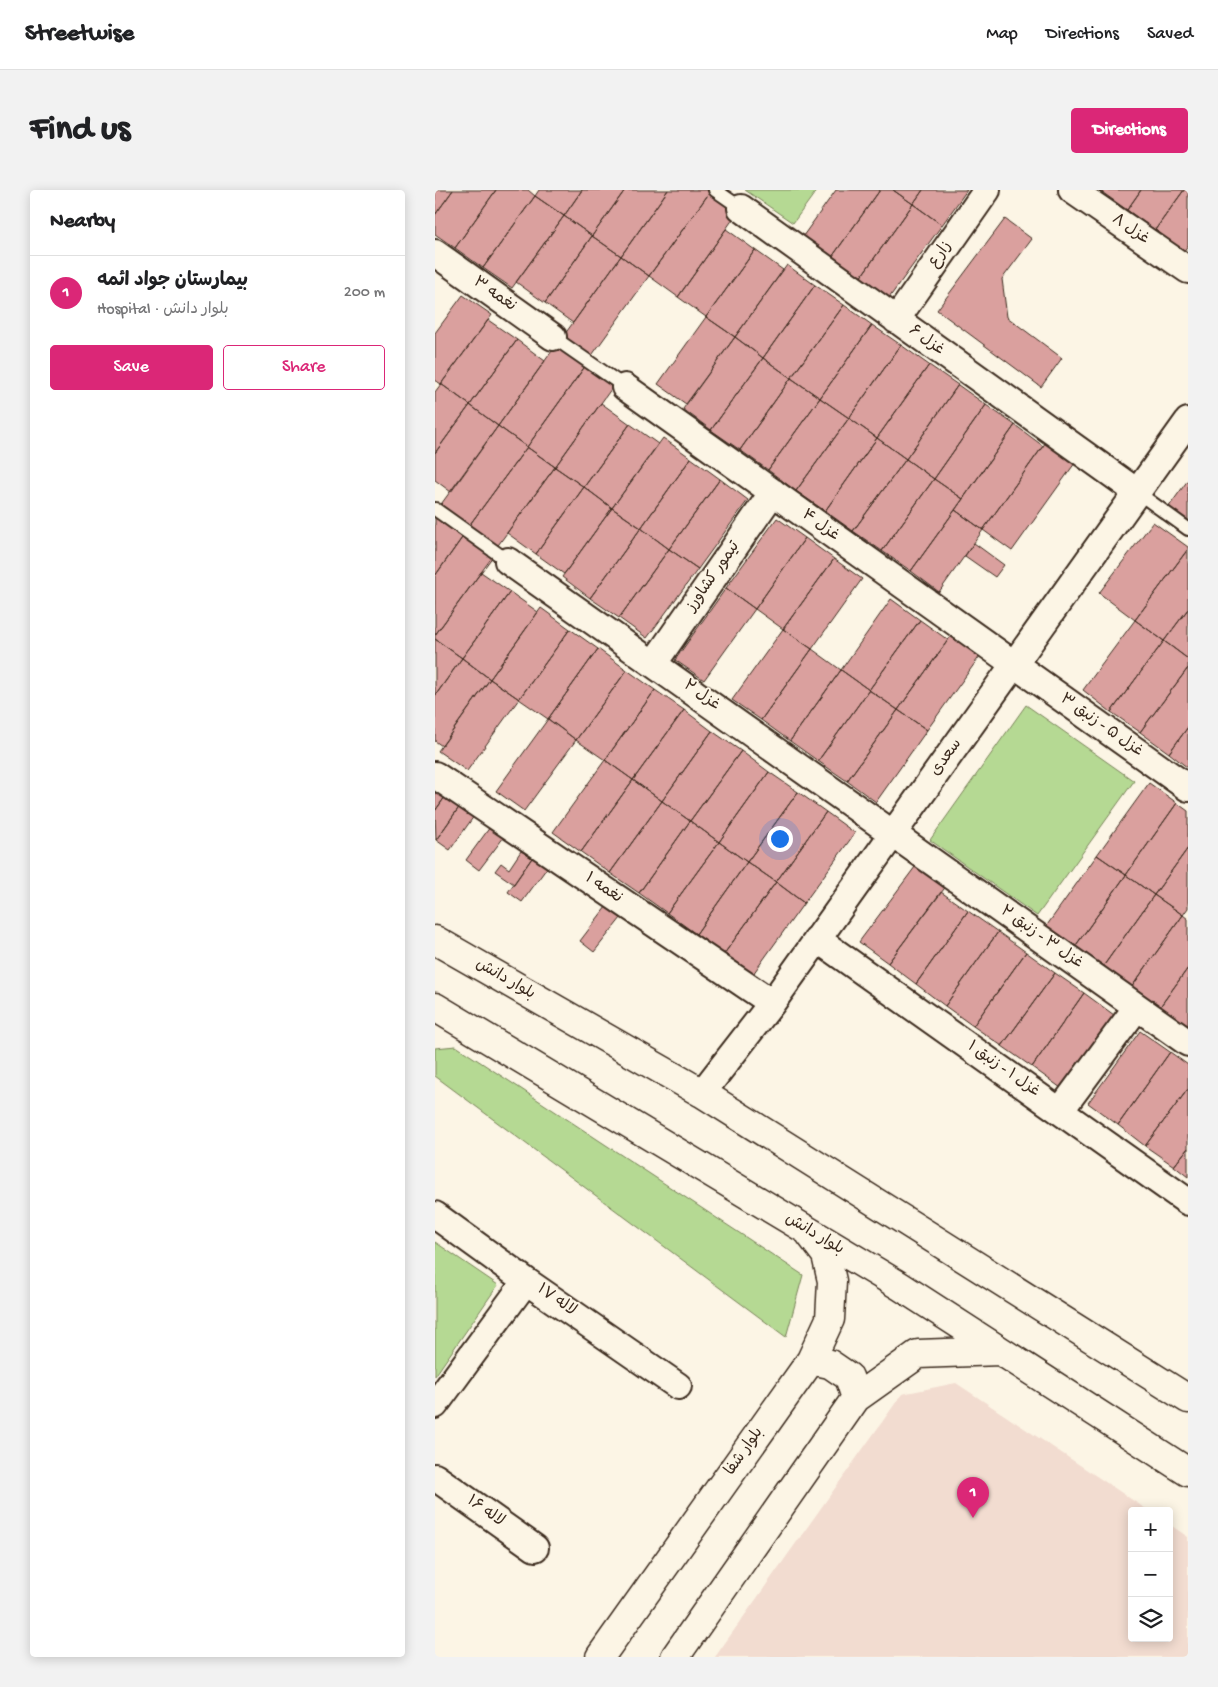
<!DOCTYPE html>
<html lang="en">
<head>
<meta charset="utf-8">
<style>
	body { margin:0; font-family:"Gochi Hand","Playpen Sans Arabic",sans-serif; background:#f2f2f2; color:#202124 }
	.controls { position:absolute; right:15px; bottom:15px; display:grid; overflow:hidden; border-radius:5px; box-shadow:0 2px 12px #0003 }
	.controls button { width:45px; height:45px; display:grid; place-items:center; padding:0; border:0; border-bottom:1px solid #e0e0e0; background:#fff; color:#202124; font:25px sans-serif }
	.you { position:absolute; left:344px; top:648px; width:18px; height:18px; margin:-12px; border:4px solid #fff; border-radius:50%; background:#1a73e8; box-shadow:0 0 0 8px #1a73e833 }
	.badge { display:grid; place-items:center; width:32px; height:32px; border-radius:50%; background:#db2777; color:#fff; font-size:16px; font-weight:700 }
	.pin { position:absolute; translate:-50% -41px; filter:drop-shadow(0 1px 2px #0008) }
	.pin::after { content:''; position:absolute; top:26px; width:18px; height:15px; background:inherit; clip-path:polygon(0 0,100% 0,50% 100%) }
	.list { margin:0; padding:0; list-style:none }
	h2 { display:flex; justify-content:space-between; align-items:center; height:65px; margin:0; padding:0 20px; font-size:21px }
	h2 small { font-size:16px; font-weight:400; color:#757577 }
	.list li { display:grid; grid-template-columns:32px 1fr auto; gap:15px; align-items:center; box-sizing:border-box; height:75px; padding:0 20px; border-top:1px solid #e0e0e0 }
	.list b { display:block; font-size:19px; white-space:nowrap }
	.list p { margin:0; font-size:16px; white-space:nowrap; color:#757577 }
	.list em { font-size:16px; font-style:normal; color:#757577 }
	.actions { display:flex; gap:10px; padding:15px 20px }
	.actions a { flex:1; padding:11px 0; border:1px solid #db2777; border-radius:5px; text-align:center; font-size:18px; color:#db2777 }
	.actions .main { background:#db2777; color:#fff }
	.icon { flex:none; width:28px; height:28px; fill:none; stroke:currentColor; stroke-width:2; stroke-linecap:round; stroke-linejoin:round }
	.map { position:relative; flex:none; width:753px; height:1467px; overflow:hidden; border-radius:5px }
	header { display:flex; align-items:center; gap:30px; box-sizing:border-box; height:70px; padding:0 25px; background:#fff; border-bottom:1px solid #e0e0e0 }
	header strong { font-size:24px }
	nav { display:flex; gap:28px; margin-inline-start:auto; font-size:18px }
	.intro { display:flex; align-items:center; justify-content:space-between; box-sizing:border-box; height:120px; padding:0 30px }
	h1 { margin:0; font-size:35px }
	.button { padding:12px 22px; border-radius:5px; background:#db2777; color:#fff; font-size:18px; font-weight:700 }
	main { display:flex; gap:30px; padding:0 30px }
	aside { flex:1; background:#fff; border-radius:5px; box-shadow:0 2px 12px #0003 }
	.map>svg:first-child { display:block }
	.built { fill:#f2dcd0 }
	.green { fill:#b5d993; stroke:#788258 }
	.building { fill:#daa09e; stroke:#3b2a1e }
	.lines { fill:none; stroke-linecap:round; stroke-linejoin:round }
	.lane-casing { stroke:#3b2a1e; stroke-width:16 }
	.street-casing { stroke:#3b2a1e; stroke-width:30 }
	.secondary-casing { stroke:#3b2a1e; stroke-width:31 }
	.lane { stroke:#fcf5e5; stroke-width:12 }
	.street { stroke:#fcf5e5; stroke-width:26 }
	.secondary { stroke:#fcf5e5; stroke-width:28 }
	.labels { text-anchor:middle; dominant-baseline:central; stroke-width:4; stroke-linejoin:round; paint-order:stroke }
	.street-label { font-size:16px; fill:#3b2a1e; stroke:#fcf5e5 }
</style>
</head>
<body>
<header>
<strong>Streetwise</strong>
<nav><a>Map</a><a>Directions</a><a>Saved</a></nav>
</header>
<div class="intro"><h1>Find us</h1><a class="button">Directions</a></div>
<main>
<aside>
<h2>Nearby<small></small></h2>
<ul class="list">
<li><span class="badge">1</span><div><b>بیمارستان جواد ائمه</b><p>Hospital · بلوار دانش</p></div><em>200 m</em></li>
</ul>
<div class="actions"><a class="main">Save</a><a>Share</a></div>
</aside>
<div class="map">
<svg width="753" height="1467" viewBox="0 0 753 1467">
	<rect width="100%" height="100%" fill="#fcf5e5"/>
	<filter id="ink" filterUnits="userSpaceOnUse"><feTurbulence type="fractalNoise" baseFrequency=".02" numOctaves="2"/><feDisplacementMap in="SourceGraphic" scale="10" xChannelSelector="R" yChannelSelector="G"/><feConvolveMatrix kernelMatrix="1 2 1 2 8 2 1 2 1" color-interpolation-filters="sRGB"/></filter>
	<g filter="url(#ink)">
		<!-- built -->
		<path class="built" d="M 521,1193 L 714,1321 L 697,1321 L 697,1448 L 734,1448 L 734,1334 L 753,1347 L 753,1467 L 280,1467 L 467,1204 Z"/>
		<!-- green -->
		<path class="green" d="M 310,0 L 382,0 L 358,33 Z
			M 591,515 L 699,591 L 602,726 L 495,650 Z
			M 21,856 L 368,1085 L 351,1147 L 0,886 L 0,858 Z
			M 0,1052 L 63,1095 L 0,1186 Z"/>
		<!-- building -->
		<path class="building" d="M 0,0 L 18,0 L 0,25 Z
			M 18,0 L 61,0 L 20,58 L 0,44 L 0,25 Z
			M 61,0 L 93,0 L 100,6 L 48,78 L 20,58 Z
			M 104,0 L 147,0 L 129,26 L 100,6 Z
			M 147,0 L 190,0 L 157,46 L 129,26 Z
			M 190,0 L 233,0 L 186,66 L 157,46 Z
			M 233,0 L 272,0 L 275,2 L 214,86 L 186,66 Z
			M 401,0 L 445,0 L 397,67 L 368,46 Z
			M 445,0 L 458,0 L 478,14 L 425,88 L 397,67 Z
			M 458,0 L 488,0 L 478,14 Z
			M 488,0 L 532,0 L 507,35 L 478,14 Z
			M 664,0 L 706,0 L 692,20 Z
			M 706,0 L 749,0 L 720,40 L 692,20 Z
			M 749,0 L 753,0 L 753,55 L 749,61 L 720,40 Z
			M 275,2 L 303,22 L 243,107 L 214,86 Z
			M 100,6 L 129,26 L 77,98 L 48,78 Z
			M 478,14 L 507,35 L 454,108 L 425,88 Z
			M 129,26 L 157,46 L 110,113 L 81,92 Z
			M 570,29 L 597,49 L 567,89 L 572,127 L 627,168 L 606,197 L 502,120 Z
			M 291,39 L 320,60 L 271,127 L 243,107 Z
			M 157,46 L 186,66 L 138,133 L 110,113 Z
			M 320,60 L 348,80 L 300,147 L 271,127 Z
			M 186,66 L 214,86 L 155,168 L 127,148 Z
			M 352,75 L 380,95 L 328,168 L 300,147 Z
			M 380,95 L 409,115 L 356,188 L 328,168 Z
			M 28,105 L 57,125 L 6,194 L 0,190 L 0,143 Z
			M 409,115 L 437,135 L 385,208 L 356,188 Z
			M 271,127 L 300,147 L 251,214 L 223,194 Z
			M 53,130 L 82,150 L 35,215 L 6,194 Z
			M 437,135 L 466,155 L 414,228 L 385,208 Z
			M 300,147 L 328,168 L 276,240 L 248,219 Z
			M 82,150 L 110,171 L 63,236 L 35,215 Z
			M 122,154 L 151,175 L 92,257 L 63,236 Z
			M 466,155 L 494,175 L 442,248 L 414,228 Z
			M 328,168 L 356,188 L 305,260 L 276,240 Z
			M 151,175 L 179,195 L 120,277 L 92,257 Z
			M 494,175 L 523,195 L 471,269 L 442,248 Z
			M 356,188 L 385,208 L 333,280 L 305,260 Z
			M 6,194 L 35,215 L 0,263 L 0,202 Z
			M 523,195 L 551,215 L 499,289 L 471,269 Z
			M 385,208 L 414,228 L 361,301 L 333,280 Z
			M 166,213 L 195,234 L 149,297 L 120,277 Z
			M 35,215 L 63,236 L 16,302 L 0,290 L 0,263 Z
			M 551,215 L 580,235 L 528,309 L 499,289 Z
			M 414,228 L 442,248 L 390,321 L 361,301 Z
			M 195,234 L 223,254 L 177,318 L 149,297 Z
			M 580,235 L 608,256 L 548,340 L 520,320 Z
			M 63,236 L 92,257 L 33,337 L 4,317 Z
			M 228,248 L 256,268 L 206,338 L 177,318 Z
			M 442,248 L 471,269 L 418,341 L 390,321 Z
			M 611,252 L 640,273 L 577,361 L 548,340 Z
			M 92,257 L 120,277 L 61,358 L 33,337 Z
			M 256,268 L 285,289 L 234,359 L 206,338 Z
			M 471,269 L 499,289 L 447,361 L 418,341 Z
			M 120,277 L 149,297 L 101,364 L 72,343 Z
			M 285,289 L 313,310 L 263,379 L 234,359 Z
			M 499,289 L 528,309 L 476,381 L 447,361 Z
			M 753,290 L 753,332 L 733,318 Z
			M 149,297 L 177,318 L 129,384 L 101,364 Z
			M 177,318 L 206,338 L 155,408 L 127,387 Z
			M 520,320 L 548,340 L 504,402 L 476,381 Z
			M 0,325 L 29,345 L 0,386 Z
			M 342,328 L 370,348 L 320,419 L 291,398 Z
			M 718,332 L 753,357 L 753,359 L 700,430 L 664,403 Z
			M 206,338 L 234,359 L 184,428 L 155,408 Z
			M 29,345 L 58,366 L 0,445 L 0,386 Z
			M 370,348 L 399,369 L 348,439 L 320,419 Z
			M 539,353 L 569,375 L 560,387 L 530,366 Z
			M 234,359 L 263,379 L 212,448 L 184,428 Z
			M 753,359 L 753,419 L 729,451 L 700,430 Z
			M 399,369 L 427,389 L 377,459 L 348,439 Z
			M 46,382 L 75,402 L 27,468 L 0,449 L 0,445 Z
			M 291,398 L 320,419 L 269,490 L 240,470 Z
			M 75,402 L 103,422 L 55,489 L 27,468 Z
			M 456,409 L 485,430 L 434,500 L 406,480 Z
			M 106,418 L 135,439 L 84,509 L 55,489 Z
			M 753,419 L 753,469 L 729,451 Z
			M 485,430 L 513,450 L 463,520 L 434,500 Z
			M 700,430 L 729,451 L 676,522 L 648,500 Z
			M 135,439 L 163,459 L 113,529 L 84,509 Z
			M 348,439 L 377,459 L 326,530 L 297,510 Z
			M 521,439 L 550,459 L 492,540 L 463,520 Z
			M 0,449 L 27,468 L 0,506 Z
			M 729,451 L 753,469 L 753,478 L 705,542 L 676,522 Z
			M 163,459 L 192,480 L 141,550 L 113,529 Z
			M 377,459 L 406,480 L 355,551 L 326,530 Z
			M 27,468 L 55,489 L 7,556 L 0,551 L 0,506 Z
			M 753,478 L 753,537 L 734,563 L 705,542 Z
			M 192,480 L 220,500 L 170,570 L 141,550 Z
			M 406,480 L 434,500 L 383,571 L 355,551 Z
			M 55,489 L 84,509 L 32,581 L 3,561 Z
			M 220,500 L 249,520 L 198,590 L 170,570 Z
			M 434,500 L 463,520 L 412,591 L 383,571 Z
			M 249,520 L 277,541 L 227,611 L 198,590 Z
			M 463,520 L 492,540 L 441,612 L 412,591 Z
			M 113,529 L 141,550 L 89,621 L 61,601 Z
			M 753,537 L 753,578 L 734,563 Z
			M 277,541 L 306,561 L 255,631 L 227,611 Z
			M 306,561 L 334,582 L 284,652 L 255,631 Z
			M 170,570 L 198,590 L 146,662 L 118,642 Z
			M 334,582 L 363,602 L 312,672 L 284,652 Z
			M 198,590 L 227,611 L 175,683 L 146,662 Z
			M 0,592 L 15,600 L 0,621 Z
			M 714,593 L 742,613 L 691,685 L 662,665 Z
			M 15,600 L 30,609 L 1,650 L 0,621 Z
			M 363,602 L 391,622 L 341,692 L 312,672 Z
			M 30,609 L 44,619 L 15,660 L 1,650 Z
			M 227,611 L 255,631 L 204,703 L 175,683 Z
			M 742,613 L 753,621 L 753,658 L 719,705 L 691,685 Z
			M 391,622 L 420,643 L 369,713 L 341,692 Z
			M 255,631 L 284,652 L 232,723 L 204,703 Z
			M 58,633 L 72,643 L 44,680 L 31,670 Z
			M 284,652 L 312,672 L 261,744 L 232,723 Z
			M 753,658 L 753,718 L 748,725 L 719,705 Z
			M 86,661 L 97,668 L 79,694 L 60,681 L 66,673 L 74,679 Z
			M 99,665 L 114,675 L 87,712 L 73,702 Z
			M 662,665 L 691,685 L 639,758 L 610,738 Z
			M 312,672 L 341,692 L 289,764 L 261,744 Z
			M 483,673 L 512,695 L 453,773 L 424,752 Z
			M 691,685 L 719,705 L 667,778 L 639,758 Z
			M 341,692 L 369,713 L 318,784 L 289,764 Z
			M 506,702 L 533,721 L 481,794 L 453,773 Z
			M 719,705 L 748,725 L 696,798 L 667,778 Z
			M 171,717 L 186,728 L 159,762 L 145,751 Z
			M 533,721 L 563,742 L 510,816 L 481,794 Z
			M 748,725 L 753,729 L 753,778 L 724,818 L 696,798 Z
			M 563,742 L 591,762 L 538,836 L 510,816 Z
			M 591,762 L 620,783 L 567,856 L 538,836 Z
			M 753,778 L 753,838 L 724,818 Z
			M 620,783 L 649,803 L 597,877 L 567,856 Z
			M 649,803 L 679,825 L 626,898 L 597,877 Z
			M 705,841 L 735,862 L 683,935 L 653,913 Z
			M 735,862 L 753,875 L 753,899 L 710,956 L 683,935 Z
			M 753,899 L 753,958 L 739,976 L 710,956 Z
			M 753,958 L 753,987 L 739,976 Z"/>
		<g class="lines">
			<!-- lane casing -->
			<g class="lane-casing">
				<path id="lane" d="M 280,0 L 306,18
					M 118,147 L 190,197
					M 702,302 L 753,339
					M 0,319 L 73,371"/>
			</g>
			<!-- street casing -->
			<g class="street-casing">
				<path id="street" d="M 637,0 L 753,80
					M 306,18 L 702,302
					M 0,63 L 118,147
					M 461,130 L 552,0
					M 190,197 L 753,598
					M 73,371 L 753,853
					M 219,473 L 338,302
					M 0,585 L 337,813
					M 382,749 L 753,1012
					M 267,903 L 337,813 L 753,231
					M 625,921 L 702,817
					M 0,1025 L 91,1091 L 243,1196
					M 0,1215 L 91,1091
					M 0,1287 L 100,1358"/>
			</g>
			<!-- secondary casing -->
			<g class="secondary-casing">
				<path id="secondary" d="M 0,750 L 267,903 L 753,1209
					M 0,817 L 465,1096 L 753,1282
					M 376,1170 L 395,1174 L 414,1187 L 421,1208
					M 165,1467 L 376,1170 L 395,1129 L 397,1091 L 391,1065 L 375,1044
					M 240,1467 L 421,1208 L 483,1164 L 565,1161"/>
			</g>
			<!-- lane -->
			<use href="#lane" class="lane"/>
			<!-- street -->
			<use href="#street" class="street"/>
			<!-- secondary -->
			<use href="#secondary" class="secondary"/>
		</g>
	</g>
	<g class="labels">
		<!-- street labels -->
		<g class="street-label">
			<text transform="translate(695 40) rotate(34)">غزل ۸</text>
			<text transform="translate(506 65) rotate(-55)">زارع</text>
			<text transform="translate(59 105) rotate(35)">نغمه ۳</text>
			<text transform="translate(491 151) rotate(36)">غزل ۶</text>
			<text transform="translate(385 336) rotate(36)">غزل ۴</text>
			<text transform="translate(279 387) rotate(-55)">تیمور کشاورز</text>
			<text transform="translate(266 506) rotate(35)">غزل ۲</text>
			<text transform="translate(666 536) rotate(35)">غزل ۵ - زنبق ۳</text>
			<text transform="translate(512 568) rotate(-54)">سعدی</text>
			<text transform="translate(168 699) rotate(34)">نغمه ۱</text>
			<text transform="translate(606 748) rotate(35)">غزل ۳ - زنبق ۲</text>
			<text transform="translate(70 790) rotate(30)">بلوار دانش</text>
			<text transform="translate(568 880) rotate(35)">غزل ۱ - زنبق ۱</text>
			<text transform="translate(379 1045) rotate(31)">بلوار دانش</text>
			<text transform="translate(121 1111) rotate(35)">لاله ۱۷</text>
			<text transform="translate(310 1262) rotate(-55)">بلوار شفا</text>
			<text transform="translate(50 1322) rotate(35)">لاله ۱۶</text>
		</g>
	</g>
</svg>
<div class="controls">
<button>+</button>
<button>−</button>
<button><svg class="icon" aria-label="layers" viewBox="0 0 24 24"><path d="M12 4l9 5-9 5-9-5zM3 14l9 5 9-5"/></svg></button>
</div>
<div class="you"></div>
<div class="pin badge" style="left:538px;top:1328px">1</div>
</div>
</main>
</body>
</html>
